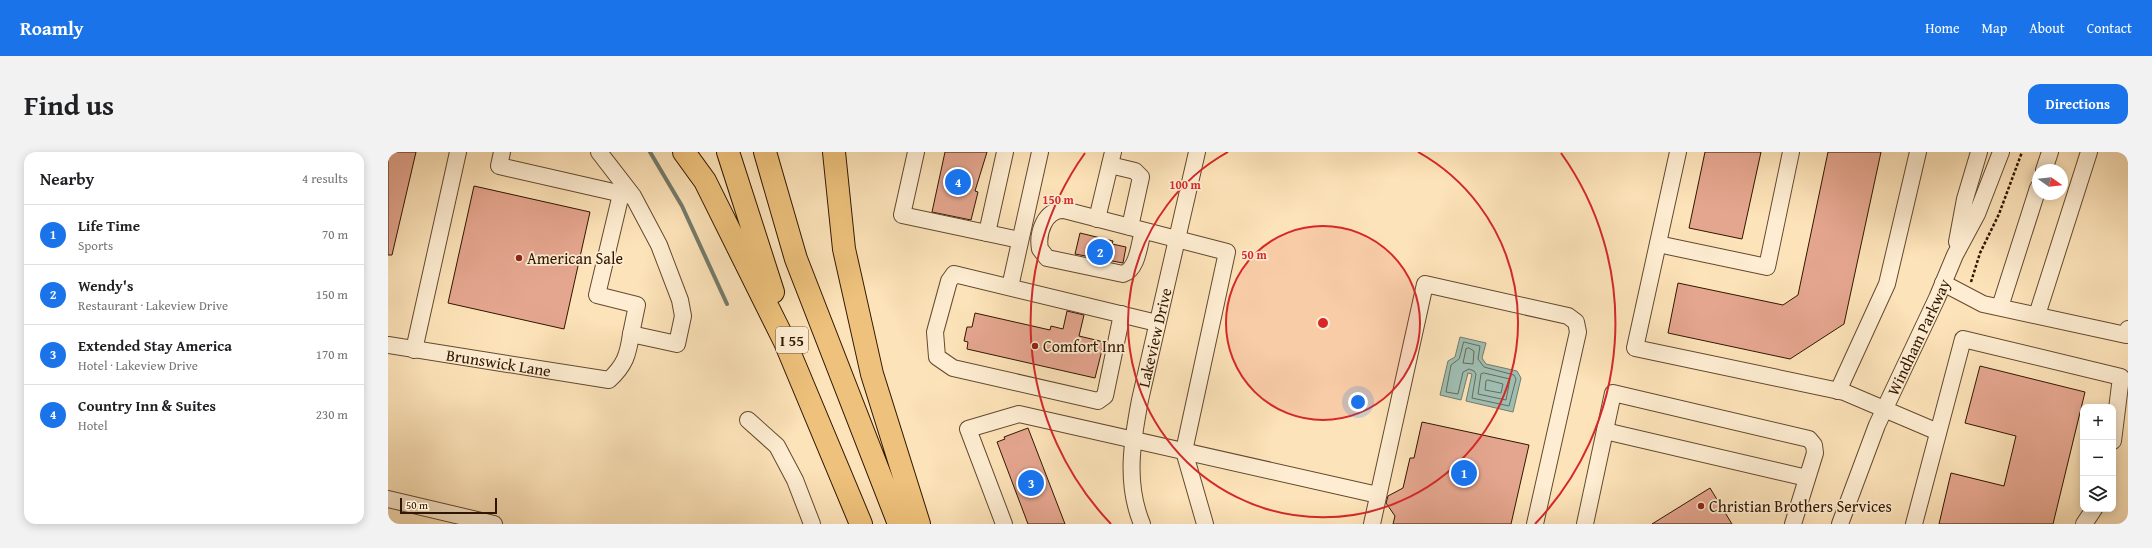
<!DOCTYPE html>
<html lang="en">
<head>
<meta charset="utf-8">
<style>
	body { margin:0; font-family:"Gentium Book Plus",serif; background:#f2f2f2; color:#202124 }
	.controls { position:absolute; right:12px; bottom:12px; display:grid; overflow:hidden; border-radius:8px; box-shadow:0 2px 10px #0003 }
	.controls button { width:36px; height:36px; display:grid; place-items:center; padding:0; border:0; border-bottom:1px solid #e0e0e0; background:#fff; color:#202124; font:20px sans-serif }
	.compass { position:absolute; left:1644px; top:12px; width:36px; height:36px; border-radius:50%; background:#fff; box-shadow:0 2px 10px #0003; rotate:104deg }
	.scale { position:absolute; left:12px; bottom:10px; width:97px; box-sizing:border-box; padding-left:4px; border:2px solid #301600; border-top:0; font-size:11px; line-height:14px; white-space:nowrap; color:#301600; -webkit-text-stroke:3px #feedd2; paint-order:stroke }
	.you { position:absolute; left:970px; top:250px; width:14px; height:14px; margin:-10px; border:3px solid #fff; border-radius:50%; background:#1a73e8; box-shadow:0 0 0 6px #1a73e833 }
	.badge { display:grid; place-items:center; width:26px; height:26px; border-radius:50%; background:#1a73e8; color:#fff; font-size:13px; font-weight:700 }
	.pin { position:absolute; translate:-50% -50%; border:2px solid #fff; box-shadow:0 1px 4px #0006 }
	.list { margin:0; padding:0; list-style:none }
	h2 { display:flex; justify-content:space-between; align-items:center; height:52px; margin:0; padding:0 16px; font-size:17px }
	h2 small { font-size:13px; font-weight:400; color:#757577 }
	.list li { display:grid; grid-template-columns:26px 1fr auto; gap:12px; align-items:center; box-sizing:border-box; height:60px; padding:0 16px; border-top:1px solid #e0e0e0 }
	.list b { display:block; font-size:15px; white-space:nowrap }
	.list p { margin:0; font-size:13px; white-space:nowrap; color:#757577 }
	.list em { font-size:13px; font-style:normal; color:#757577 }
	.icon { flex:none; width:22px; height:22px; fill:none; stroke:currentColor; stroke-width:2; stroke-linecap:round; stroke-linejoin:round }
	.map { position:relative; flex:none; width:1740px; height:372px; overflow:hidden; border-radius:12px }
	header { display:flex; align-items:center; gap:24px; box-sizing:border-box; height:56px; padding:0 20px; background:#1a73e8; color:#fff }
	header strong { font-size:19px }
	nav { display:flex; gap:22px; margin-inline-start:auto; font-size:14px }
	.intro { display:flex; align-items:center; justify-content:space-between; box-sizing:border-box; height:96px; padding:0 24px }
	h1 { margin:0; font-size:28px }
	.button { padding:10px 18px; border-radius:12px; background:#1a73e8; color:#fff; font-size:14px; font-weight:700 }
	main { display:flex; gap:24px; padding:0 24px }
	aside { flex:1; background:#fff; border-radius:12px; box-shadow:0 2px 10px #0003 }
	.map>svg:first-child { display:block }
	.water { fill:#9fbeb2; stroke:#737b6b }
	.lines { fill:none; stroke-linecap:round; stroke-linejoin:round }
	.shore { stroke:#686a59; stroke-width:1 }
	.stream { stroke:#737b6b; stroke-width:4 }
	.building { fill:#e5a68f; stroke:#301600 }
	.minor-casing { stroke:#63492e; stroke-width:18 }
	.highway-casing { stroke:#301600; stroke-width:24 }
	.path { stroke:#301600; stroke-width:2.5; stroke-dasharray:3 2; stroke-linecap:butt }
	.minor { stroke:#feedd2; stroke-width:16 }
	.highway { stroke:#eec27c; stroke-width:22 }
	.ring { fill:none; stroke:#d62828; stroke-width:2 }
	.poi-dot { fill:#8f2418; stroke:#feedd2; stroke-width:1.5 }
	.labels { text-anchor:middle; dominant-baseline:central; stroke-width:3.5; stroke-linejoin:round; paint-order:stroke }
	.shield { fill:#feedd2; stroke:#6e563f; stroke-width:1 }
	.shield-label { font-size:15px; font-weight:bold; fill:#301600 }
	.poi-label { font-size:16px; fill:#301600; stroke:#feedd2; text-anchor:start }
	.street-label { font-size:16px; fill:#301600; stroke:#feedd2 }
	.centre { fill:#d62828; stroke:#feedd2; stroke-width:2 }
	.ring-label { font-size:12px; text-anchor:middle; font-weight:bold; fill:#d62828; stroke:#feedd2; stroke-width:3.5; stroke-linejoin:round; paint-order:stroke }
</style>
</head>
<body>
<header>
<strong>Roamly</strong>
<nav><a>Home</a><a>Map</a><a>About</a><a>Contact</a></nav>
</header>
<div class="intro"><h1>Find us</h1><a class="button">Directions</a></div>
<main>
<aside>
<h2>Nearby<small>4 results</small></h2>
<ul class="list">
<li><span class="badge">1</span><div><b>Life Time</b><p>Sports</p></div><em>70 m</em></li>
<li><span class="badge">2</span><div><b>Wendy's</b><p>Restaurant · Lakeview Drive</p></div><em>150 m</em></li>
<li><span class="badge">3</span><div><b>Extended Stay America</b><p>Hotel · Lakeview Drive</p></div><em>170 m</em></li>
<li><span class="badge">4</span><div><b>Country Inn &amp; Suites</b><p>Hotel</p></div><em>230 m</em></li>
</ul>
</aside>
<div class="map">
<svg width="1740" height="372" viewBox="0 0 1740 372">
	<rect width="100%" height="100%" fill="#fde3b9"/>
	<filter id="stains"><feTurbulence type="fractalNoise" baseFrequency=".005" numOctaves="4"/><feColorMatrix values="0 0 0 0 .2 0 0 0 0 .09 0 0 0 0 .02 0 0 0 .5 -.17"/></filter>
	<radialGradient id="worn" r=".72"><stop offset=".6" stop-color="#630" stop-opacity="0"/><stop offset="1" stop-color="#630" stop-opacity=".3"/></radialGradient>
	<!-- water -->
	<path class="water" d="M 1072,185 L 1098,191 L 1094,206 L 1098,212 L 1129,219 L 1133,226 L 1125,260 L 1078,249 L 1084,222 L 1080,221 L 1073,248 L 1052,243 L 1060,209 L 1067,205 Z"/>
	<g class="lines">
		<!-- shore -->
		<path class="shore" d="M 1076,190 L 1092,194 L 1090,207 L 1096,215 L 1126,223 L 1128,227 L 1121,254 L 1084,246 L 1088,222 L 1086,219 L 1081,217 L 1075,220 L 1070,242 L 1058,240 L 1063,213 L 1071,207 Z
			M 1081,196 L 1086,199 L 1085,212 L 1075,211 L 1078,197 Z
			M 1096,221 L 1122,227 L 1118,248 L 1090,242 L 1093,222 Z
			M 1100,228 L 1115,232 L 1113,241 L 1097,238 L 1098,229 Z"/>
		<!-- stream -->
		<path class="stream" d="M 262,0 L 294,54 L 339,152"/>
	</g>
	<!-- building -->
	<path class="building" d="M 0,0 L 28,0 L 4,103 L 0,103 Z
		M 557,0 L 599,0 L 587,39 L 590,40 L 583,68 L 544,60 Z
		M 1317,0 L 1373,0 L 1354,87 L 1301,76 Z
		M 1440,0 L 1493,0 L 1456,172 L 1402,207 L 1280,181 L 1290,131 L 1395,153 L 1410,143 Z
		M 86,34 L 202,60 L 176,177 L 60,151 Z
		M 692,81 L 725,89 L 724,92 L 738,95 L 735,111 L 687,102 Z
		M 679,159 L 696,163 L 691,184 L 716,190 L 707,226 L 579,197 L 580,190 L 576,189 L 579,175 L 584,175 L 587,161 L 662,178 L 663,174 L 675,177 Z
		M 1592,214 L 1697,240 L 1665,372 L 1551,372 L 1563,321 L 1616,334 L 1628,284 L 1577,271 Z
		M 1034,270 L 1141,293 L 1123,372 L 1005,372 L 1007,364 L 998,351 L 1000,344 L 1015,336 L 1022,306 L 1026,306 Z
		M 640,276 L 677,372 L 640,372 L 609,290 L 617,287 L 616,285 Z
		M 1322,336 L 1344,372 L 1264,372 Z"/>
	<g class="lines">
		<!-- minor casing -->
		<g class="minor-casing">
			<g id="minor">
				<path d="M 114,0 L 111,14 L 243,44"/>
				<path d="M 528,0 L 514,63 L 632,88"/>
				<path d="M 1290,0 L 1247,196 L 1456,240 L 1550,280"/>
				<path d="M 722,13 L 747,19 L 753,25 L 742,75"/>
				<path d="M 1656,18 L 1662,0"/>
				<path d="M 233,42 L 209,143 L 249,153 L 243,182"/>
				<path d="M 709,67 L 725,0"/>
				<path d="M 755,79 C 751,92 750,117 735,122 L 659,106 L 652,97 C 649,81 657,57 676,58 L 839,100 L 796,299 L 817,372"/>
				<path d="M 599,81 L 617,0"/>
				<path d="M 1569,90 L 1577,47 L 1591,0"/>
				<path d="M 1270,92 L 1379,115 L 1403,0"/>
				<path d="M 1555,131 L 1595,152 L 1738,183 L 1740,177"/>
				<path d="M 622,135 L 652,0"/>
				<path d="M 1612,155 L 1650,36"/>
				<path d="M 734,162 L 717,244 L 710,249 L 565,216 L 549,205 L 547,180 L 561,129 L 566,122 L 769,171"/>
				<path d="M 1649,163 L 1701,0"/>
				<path id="s1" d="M 0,193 L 221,228 C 237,213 240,203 243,182 L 289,192 L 295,164 L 292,148 L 271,93 L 245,44 L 211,0"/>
				<path d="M 26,198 L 70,0"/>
				<path d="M 1450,239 L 1499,132 L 1530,0"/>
				<path d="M 360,268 L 389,294 L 407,328 L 424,372"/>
				<path d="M 1217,279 L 1419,326"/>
				<path d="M 0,347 L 106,372"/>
				<path d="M 616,372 L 580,277 L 631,262 L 990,343"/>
				<path id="s2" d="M 754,372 C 737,331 744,290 752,248 L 809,0"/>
				<path d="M 984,372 L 1037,132 L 1180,164 L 1188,170 L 1190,180 L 1147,372"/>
				<path d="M 1197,372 L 1225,241 L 1421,287 L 1426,293 L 1427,301 L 1405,372"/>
				<path id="s3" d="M 1452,372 L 1489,273 L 1549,146 L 1567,103 L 1589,62 L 1613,0"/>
				<path d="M 1526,372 L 1575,187 L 1733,225 L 1725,289"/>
				<path d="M 1696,372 L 1706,357"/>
			</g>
		</g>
		<!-- highway casing -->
		<g class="highway-casing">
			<path id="highway" d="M 296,0 L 317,29 L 397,190 L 473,372
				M 340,0 L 385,140
				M 377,0 L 408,107 L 511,372
				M 446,0 L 456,97 L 484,222 L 531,372"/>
		</g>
		<!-- path -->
		<path class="path" d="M 1583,130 L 1592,101 L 1611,62 L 1634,0"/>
		<!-- minor -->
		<use href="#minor" class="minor"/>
		<!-- highway -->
		<use href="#highway" class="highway"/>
	</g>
	<!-- distance rings -->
	<circle cx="935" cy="171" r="97" fill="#d62828" fill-opacity=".12"/>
	<g class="ring">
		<circle cx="935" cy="171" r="97"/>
		<path d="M1030 0A195 195 0 1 1 840 0"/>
		<path d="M723 372A292 292 0 0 1 697 1M1173 1A292 292 0 0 1 1147 372"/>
	</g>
	<!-- markers -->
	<g class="poi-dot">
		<circle cx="131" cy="106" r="4"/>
		<circle cx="647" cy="194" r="4"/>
		<circle cx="1313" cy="354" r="4"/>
	</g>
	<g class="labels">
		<!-- shield labels -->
		<rect class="shield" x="388" y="175" width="32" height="26" rx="3"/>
		<g class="shield-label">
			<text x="404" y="188">I 55</text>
		</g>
		<!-- poi labels -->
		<g class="poi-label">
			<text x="139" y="106">American Sale</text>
			<text x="655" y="194">Comfort Inn</text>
			<text x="1321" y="354">Christian Brothers Services</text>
		</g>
		<!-- street labels -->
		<g class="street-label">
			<text stroke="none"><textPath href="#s3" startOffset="203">Windham Parkway</textPath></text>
			<text stroke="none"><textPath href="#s2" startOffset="190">Lakeview Drive</textPath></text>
			<text stroke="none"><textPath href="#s1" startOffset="112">Brunswick Lane</textPath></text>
		</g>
	</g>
	<circle cx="935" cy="171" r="6" class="centre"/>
	<g class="ring-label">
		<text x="797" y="37">100 m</text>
		<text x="670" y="52">150 m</text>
		<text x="866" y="107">50 m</text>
	</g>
	<rect width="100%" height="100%" filter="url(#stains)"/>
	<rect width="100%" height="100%" fill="url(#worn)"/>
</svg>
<div class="controls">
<button>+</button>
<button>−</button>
<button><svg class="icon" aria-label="layers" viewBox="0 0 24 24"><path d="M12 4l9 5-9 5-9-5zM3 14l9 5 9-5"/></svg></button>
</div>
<svg class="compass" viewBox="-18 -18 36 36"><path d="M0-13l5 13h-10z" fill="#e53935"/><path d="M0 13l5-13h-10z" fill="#757577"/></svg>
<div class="scale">50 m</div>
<div class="you"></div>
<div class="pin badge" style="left:1076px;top:321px">1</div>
<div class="pin badge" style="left:712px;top:100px">2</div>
<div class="pin badge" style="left:643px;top:331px">3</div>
<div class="pin badge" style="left:570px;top:30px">4</div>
</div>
</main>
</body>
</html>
